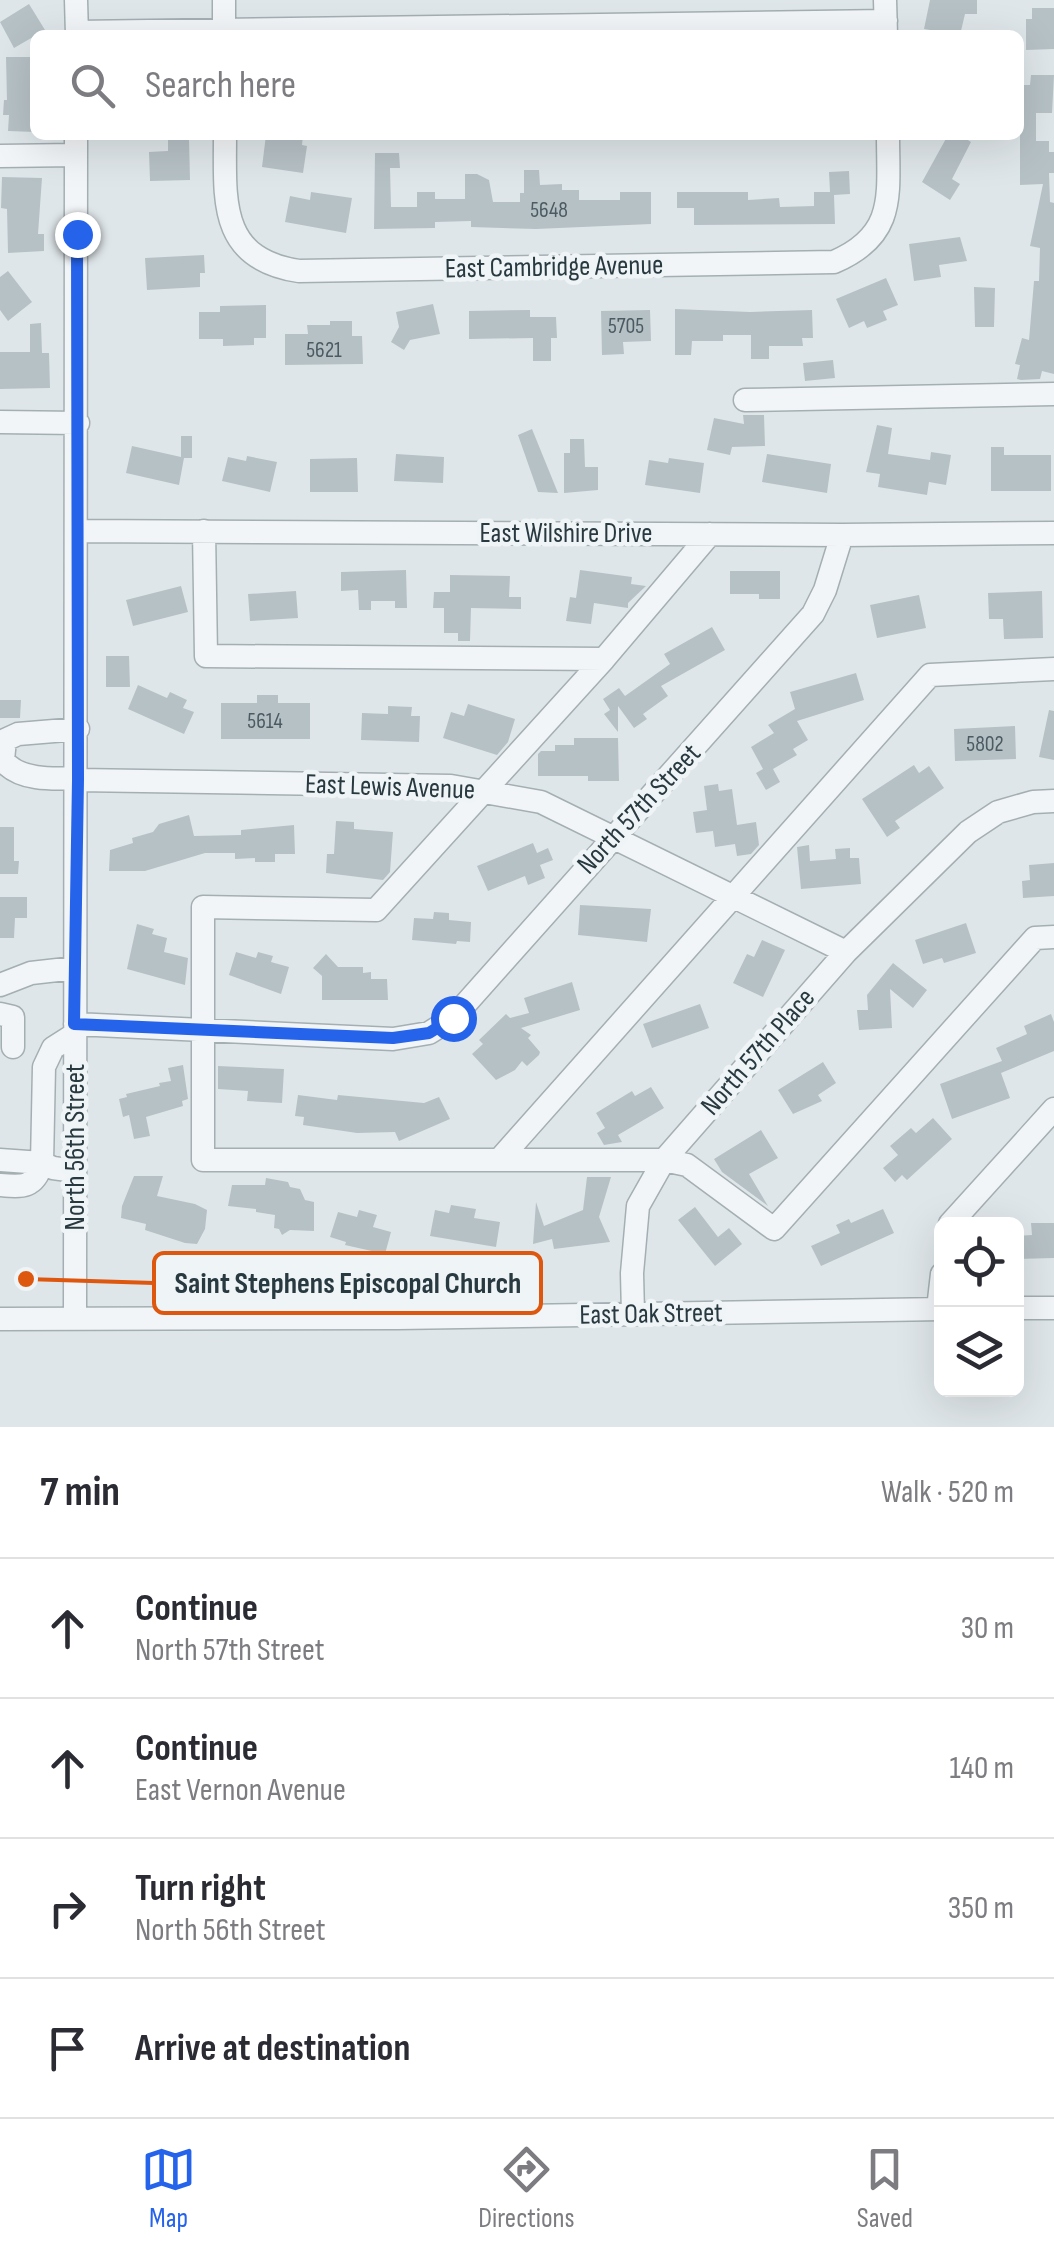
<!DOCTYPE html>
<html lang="en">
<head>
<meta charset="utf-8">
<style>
	body { margin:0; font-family:"Sofia Sans Condensed",sans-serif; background:#f7f7f7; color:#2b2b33 }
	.controls { position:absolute; right:30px; bottom:30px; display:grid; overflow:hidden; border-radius:15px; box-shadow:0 10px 40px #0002 }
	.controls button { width:90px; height:90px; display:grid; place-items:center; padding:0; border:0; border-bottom:2px solid #e1e1e2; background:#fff; color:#2b2b33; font:50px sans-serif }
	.stop { position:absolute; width:30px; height:30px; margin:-22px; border:8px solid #2563eb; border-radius:50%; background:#fff }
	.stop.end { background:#2563eb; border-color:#fff; box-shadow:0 2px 10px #0008 }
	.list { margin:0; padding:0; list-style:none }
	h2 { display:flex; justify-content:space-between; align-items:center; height:130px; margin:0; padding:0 40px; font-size:42px }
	h2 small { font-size:32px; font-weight:400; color:#7c7c81 }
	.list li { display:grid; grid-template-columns:65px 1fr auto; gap:30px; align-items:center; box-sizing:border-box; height:140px; padding:0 40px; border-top:2px solid #e1e1e2 }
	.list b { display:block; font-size:38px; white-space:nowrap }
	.list p { margin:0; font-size:32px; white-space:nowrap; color:#7c7c81 }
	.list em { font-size:32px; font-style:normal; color:#7c7c81 }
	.icon { flex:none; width:55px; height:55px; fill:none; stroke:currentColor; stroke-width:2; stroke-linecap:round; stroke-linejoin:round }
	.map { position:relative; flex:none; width:1054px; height:1427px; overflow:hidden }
	.search { position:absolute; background:#fff; box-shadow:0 10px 40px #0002; left:30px; right:30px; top:30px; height:110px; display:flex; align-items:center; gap:25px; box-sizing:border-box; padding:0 35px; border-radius:15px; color:#7c7c81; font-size:38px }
	.sheet { height:690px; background:#fff }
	nav { display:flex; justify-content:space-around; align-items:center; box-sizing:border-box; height:140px; border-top:2px solid #e1e1e2; background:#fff; font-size:28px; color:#7c7c81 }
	nav a { display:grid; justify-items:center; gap:5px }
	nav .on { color:#2563eb }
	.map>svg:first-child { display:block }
	.building { fill:#b6c1c6 }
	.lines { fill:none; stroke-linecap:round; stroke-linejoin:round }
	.minor-casing { stroke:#a4afb3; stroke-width:25 }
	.minor { stroke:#f2f5f7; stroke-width:22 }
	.route { stroke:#2563eb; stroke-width:12 }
	.labels { text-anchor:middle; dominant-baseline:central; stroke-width:9; stroke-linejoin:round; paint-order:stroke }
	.number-label { font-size:22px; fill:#4c5b62 }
	.street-label { font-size:28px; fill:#283940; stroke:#eff4f6 }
	.leader { fill:none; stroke:#de570f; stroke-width:4 }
	.callout-dot { fill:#de570f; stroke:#eff4f6; stroke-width:4 }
	.callout { fill:#eff4f6; stroke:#de570f; stroke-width:4 }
	.callout-label { font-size:30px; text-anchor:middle; font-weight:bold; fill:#283940 }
</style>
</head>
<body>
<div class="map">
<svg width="1054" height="1427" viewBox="0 0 1054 1427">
	<rect width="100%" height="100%" fill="#dfe6e9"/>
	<!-- building -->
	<path class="building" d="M 930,0 L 977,0 L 977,14 L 965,14 L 960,35 L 924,29 Z
		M 29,4 L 45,30 L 14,48 L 0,22 Z
		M 1032,8 L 1054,8 L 1054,49 L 1026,50 L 1026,19 L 1032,19 Z
		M 6,57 L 35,57 L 35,132 L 8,131 L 9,115 L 3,115 L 4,100 L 7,100 Z
		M 1031,75 L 1054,75 L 1052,113 L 1036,113 L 1036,141 L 1049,141 L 1049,152 L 1054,152 L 1054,173 L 1049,173 L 1050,202 L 1054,203 L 1054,374 L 1042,371 L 1040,379 L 1021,380 L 1017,379 L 1020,365 L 1015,364 L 1022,338 L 1029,340 L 1034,281 L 1039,281 L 1040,248 L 1030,246 L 1043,184 L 1020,185 L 1020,85 L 1030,85 Z
		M 266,135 L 303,135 L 302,145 L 307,146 L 303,173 L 262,167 Z
		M 948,135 L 960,135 L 971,142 L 952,179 L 960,184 L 950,200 L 922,182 Z
		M 168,139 L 189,139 L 190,180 L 150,181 L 149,152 L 168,151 Z
		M 375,153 L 399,153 L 400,168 L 390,168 L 391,207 L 417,207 L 417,192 L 435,192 L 435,199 L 465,199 L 465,174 L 477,174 L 489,180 L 493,202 L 520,202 L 520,193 L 524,193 L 524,170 L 539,170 L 540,185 L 562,184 L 562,190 L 579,190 L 579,200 L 620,200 L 620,192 L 651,192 L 651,224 L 536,229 L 471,227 L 471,221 L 435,222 L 435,228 L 374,229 Z
		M 849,171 L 850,194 L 834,195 L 835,224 L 694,225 L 694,208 L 677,208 L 677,192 L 748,192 L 748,200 L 779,198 L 780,207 L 814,206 L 814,192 L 830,192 L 829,172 Z
		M 2,177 L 42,178 L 38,234 L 44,234 L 44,251 L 8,253 L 7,209 L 1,208 Z
		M 311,192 L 352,198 L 346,233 L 285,222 L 290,196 L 310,200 Z
		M 960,237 L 967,261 L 939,265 L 941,277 L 914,281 L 909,244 Z
		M 204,255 L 205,273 L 200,273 L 200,287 L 147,290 L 145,258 Z
		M 8,271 L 32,302 L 8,321 L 0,310 L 0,277 Z
		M 886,278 L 898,305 L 883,311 L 887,320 L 867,328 L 864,321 L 849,328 L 836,299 Z
		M 974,287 L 995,288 L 994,327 L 975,327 Z
		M 433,304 L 440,334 L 410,340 L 404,350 L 391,342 L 399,327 L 396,312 Z
		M 266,305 L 266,338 L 254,338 L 254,345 L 223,346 L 223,339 L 199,339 L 199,312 L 220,312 L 220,306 Z
		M 675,309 L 750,312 L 812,310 L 813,338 L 802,338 L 803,346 L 769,346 L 769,359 L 751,359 L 751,335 L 723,335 L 723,341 L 692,341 L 691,355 L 675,355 Z
		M 530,310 L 530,317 L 556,317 L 557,338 L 551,338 L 551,361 L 533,361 L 533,338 L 469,339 L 469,311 Z
		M 650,310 L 651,341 L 623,342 L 624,354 L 602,355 L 601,311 Z
		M 330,321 L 352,321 L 352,336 L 362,336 L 363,364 L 285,365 L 285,334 L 308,334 L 307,325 L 330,325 Z
		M 41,323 L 42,353 L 49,353 L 50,388 L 0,389 L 0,352 L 30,352 L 30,324 Z
		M 833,360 L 835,378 L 805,381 L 803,363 Z
		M 743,415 L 764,415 L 765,446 L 732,447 L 730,455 L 707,450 L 714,418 L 744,424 Z
		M 877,425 L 892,428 L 888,454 L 930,460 L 931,452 L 951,455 L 946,485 L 929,482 L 927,495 L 878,487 L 880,474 L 866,472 Z
		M 532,429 L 558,493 L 538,492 L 518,435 Z
		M 181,436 L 192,436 L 192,458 L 184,458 L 179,485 L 126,473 L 132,446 L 181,457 Z
		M 570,439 L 584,439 L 585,467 L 598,467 L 598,490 L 564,493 L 564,453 L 570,453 Z
		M 991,447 L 1004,447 L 1004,455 L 1051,455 L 1051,491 L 991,491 Z
		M 396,454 L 444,457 L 443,483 L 394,481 Z
		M 767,454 L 831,464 L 827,493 L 762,482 Z
		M 247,456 L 277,462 L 270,492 L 222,481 L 228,457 L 246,461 Z
		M 357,458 L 358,492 L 310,492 L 310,459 Z
		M 669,458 L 704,463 L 700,493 L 645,485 L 649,460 L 668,463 Z
		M 406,570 L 407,608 L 395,608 L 395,601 L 371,601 L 371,610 L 359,610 L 358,590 L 341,591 L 341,572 Z
		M 580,570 L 632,577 L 631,584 L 646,586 L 628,603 L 628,608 L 594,603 L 591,624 L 566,621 L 570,597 L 576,598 Z
		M 730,571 L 780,571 L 780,599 L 759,599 L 759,594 L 730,594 Z
		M 450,575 L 510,576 L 509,597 L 521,597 L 521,609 L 471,608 L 470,641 L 458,641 L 458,633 L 444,633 L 444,608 L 433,608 L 434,592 L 450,592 Z
		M 181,586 L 188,612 L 133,626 L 126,600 Z
		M 296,591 L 298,618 L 250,621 L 248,594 Z
		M 1042,591 L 1043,638 L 1004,639 L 1003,619 L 989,619 L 988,593 Z
		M 919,595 L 926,628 L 877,638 L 870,605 Z
		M 712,627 L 725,650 L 661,686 L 668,696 L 643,714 L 647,719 L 634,728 L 618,706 L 618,732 L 604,714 L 610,710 L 603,699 L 619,688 L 625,696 L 670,664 L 664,654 Z
		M 106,656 L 129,656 L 130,687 L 106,687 Z
		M 856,673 L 864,700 L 797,721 L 808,740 L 793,749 L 797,755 L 773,769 L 780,782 L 766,790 L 756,773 L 763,769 L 751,747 L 774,733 L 768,725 L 795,709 L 790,692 Z
		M 138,685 L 167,698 L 170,692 L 187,700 L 183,708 L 194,712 L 184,734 L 128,709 Z
		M 257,695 L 278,695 L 278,703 L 310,703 L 310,739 L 221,739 L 221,703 L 257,703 Z
		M 0,700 L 21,700 L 20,718 L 0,718 Z
		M 468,704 L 515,719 L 508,742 L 497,755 L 443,738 L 451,712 L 464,716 Z
		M 388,706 L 412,707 L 411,716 L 420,716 L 419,742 L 361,740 L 362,713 L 388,714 Z
		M 1049,710 L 1054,711 L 1054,760 L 1039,757 Z
		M 1015,726 L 1016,759 L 955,761 L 954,729 Z
		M 574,738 L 618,738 L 619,781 L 588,781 L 588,776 L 538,776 L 538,754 L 541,751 L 555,751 L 555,745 L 574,745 Z
		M 914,765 L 919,773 L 929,766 L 944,788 L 895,821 L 900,828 L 887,837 L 862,799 Z
		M 718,784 L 719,791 L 732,789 L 737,825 L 756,822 L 759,845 L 751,854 L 737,856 L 735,844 L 715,847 L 713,831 L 696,833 L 693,812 L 707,810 L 704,786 Z
		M 189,815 L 194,836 L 241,835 L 241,830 L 294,825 L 295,854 L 275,854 L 275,862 L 255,862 L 255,858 L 235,859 L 235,853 L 205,853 L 145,871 L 109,871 L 110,850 L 133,843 L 132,838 L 153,832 L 159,824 Z
		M 336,821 L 354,822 L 354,829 L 393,832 L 390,872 L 383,880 L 326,873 L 327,854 L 334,854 Z
		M 0,827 L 14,827 L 14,861 L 19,861 L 18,874 L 0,874 Z
		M 533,843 L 537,853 L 548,848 L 553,860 L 540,865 L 545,878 L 528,885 L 525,876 L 488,891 L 477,866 Z
		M 809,845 L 810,861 L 836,859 L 835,849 L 850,848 L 850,858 L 859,858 L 861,884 L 801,889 L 797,847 Z
		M 1054,863 L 1054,896 L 1023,898 L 1022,881 L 1030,880 L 1029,865 Z
		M 0,897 L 27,897 L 27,918 L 15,918 L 14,938 L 0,938 Z
		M 580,905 L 651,909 L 647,942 L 578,935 Z
		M 434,912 L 449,913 L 449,920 L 471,922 L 470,942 L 457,941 L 456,944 L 412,940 L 414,918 L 433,919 Z
		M 966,923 L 976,953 L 944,963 L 942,958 L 923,964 L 915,940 Z
		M 137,924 L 154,929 L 152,934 L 167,938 L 164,952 L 188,958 L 185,985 L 127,969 Z
		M 762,940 L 785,950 L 763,997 L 733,983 L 747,954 L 754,957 Z
		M 236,952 L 256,958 L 258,952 L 273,956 L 271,962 L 289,967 L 281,994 L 229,975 Z
		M 326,954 L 338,967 L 363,967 L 363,973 L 371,972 L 371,979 L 387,979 L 388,1000 L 322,1000 L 322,976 L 313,968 Z
		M 893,963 L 927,990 L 913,1008 L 890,989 L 892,1028 L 859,1030 L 857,1010 L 868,1010 L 867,995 Z
		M 572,982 L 580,1010 L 521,1028 L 531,1035 L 528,1038 L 540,1052 L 539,1055 L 527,1066 L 522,1061 L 515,1070 L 496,1080 L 472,1054 L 483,1044 L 479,1040 L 506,1014 L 510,1018 L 529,1013 L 524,998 Z
		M 700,1004 L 709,1028 L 652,1048 L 643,1024 Z
		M 1051,1014 L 1054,1022 L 1054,1051 L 1001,1073 L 1010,1098 L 952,1119 L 940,1084 L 1002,1061 L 996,1048 L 1027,1034 L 1024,1026 Z
		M 823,1062 L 836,1083 L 818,1095 L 822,1101 L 793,1114 L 778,1090 Z
		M 183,1065 L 188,1099 L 182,1101 L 183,1106 L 146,1117 L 150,1136 L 134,1139 L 129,1115 L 123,1117 L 119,1099 L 127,1097 L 126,1094 L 160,1086 L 159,1083 L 171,1081 L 168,1068 Z
		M 218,1066 L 284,1069 L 282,1103 L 247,1101 L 248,1091 L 218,1089 Z
		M 651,1087 L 664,1108 L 618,1135 L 622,1142 L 604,1145 L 597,1133 L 605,1128 L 596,1113 L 632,1091 L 635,1096 Z
		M 298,1095 L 337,1100 L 338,1095 L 424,1103 L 439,1097 L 450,1119 L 399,1141 L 395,1132 L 357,1133 L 303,1125 L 304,1117 L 295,1116 Z
		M 933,1118 L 952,1139 L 907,1180 L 902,1175 L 895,1182 L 883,1168 L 898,1155 L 890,1146 L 911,1128 L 916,1133 Z
		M 761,1130 L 778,1158 L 749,1174 L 768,1206 L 722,1172 L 714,1159 Z
		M 134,1176 L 163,1176 L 157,1196 L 195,1204 L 207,1210 L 205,1229 L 197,1244 L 185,1243 L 145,1230 L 146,1224 L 121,1218 L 122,1206 Z
		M 587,1177 L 611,1177 L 599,1217 L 610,1242 L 554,1249 L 552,1239 L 533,1244 L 536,1202 L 544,1226 L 583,1210 Z
		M 266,1178 L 288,1182 L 290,1187 L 300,1189 L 305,1200 L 314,1202 L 314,1231 L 290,1230 L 282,1235 L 279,1229 L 274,1228 L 275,1215 L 256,1212 L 256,1209 L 228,1206 L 232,1185 L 265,1185 Z
		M 451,1205 L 476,1209 L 474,1218 L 500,1222 L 496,1247 L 430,1236 L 435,1210 L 449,1213 Z
		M 695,1207 L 718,1237 L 729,1228 L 742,1244 L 715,1266 L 678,1220 Z
		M 883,1209 L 894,1233 L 821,1266 L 811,1246 L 840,1233 L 836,1225 L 849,1219 L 851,1223 Z
		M 359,1210 L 377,1215 L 373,1227 L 391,1232 L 385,1254 L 345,1245 L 346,1242 L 330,1237 L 338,1212 L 357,1217 Z
		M 1031,1223 L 1054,1223 L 1054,1258 L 1016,1259 L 1016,1236 L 1032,1235 Z"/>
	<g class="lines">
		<!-- minor casing -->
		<g class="minor-casing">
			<path id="minor" d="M 76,0 L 77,35
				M 224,0 L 224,35
				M 885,0 L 886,35
				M 77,32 L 886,21
				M 225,135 C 225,200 218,259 299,271 L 834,262 C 897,235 888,195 888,135
				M 0,156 L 76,155
				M 745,400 L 1054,394
				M 0,422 L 78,423
				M 77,531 L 842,535 L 1054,533
				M 204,531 L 206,656 L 604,659
				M 710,534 L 604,659 L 376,910 L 203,907 L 203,1160 L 664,1160 L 687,1165 L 774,1229 L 1035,938 L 1054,937
				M 78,729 L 18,734 L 5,740 L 3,760 C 18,781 54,779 78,778
				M 78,780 L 451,786 L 541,802 L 846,952
				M 0,985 L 31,973 L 75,968
				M 0,1014 L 13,1017 L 13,1047
				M 75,1024 L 393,1039 L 429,1033 L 453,1018 L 813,614 L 825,590 L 842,535
				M 75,1034 L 53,1048 L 44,1067 L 42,1163 L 53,1168 L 75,1171
				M 0,1160 L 42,1163 C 35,1188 23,1187 0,1185
				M 499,1160 L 930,675 L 1054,669
				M 950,1224 L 1054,1109
				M 1016,1308 L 1054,1308
				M 938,1309 L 942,1274
				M 633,1314 L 632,1273 L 638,1206 L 664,1160 L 846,952 L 968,832 L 998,812 L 1033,802 L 1054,801
				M 0,1319 L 398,1318 L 942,1309
				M 75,1319 L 76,135"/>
		</g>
		<!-- minor -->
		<use href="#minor" class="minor"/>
	</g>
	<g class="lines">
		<!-- route -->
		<path class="route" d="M 77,234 L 78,780 L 74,1024 L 393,1038 L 429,1033 L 453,1018"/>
	</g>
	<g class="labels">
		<!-- number labels -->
		<g class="number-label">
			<text x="549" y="210">5648</text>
			<text x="626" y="326">5705</text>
			<text x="324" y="350">5621</text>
			<text x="265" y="721">5614</text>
			<text x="985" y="744">5802</text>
		</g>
		<!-- street labels -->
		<g class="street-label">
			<text transform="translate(554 267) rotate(-1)">East Cambridge Avenue</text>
			<text x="566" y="533">East Wilshire Drive</text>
			<text transform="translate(390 787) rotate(2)">East Lewis Avenue</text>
			<text transform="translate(639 809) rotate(-47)">North 57th Street</text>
			<text transform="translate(758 1052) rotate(-49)">North 57th Place</text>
			<text transform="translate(75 1147) rotate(-90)">North 56th Street</text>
			<text transform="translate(651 1314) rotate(-1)">East Oak Street</text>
		</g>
	</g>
	<!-- callouts -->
	<path class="leader" d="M26 1279L154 1283"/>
	<circle class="callout-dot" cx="26" cy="1279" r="10"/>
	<rect class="callout" x="154" y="1253" width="387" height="60" rx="10"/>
	<g class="callout-label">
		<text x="348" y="1293">Saint Stephens Episcopal Church</text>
	</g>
</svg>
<div class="controls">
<button><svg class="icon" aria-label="locate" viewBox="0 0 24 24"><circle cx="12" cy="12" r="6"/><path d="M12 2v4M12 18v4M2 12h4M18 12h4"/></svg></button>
<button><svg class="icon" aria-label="layers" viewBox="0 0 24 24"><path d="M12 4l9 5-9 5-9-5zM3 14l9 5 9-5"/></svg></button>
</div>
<div class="stop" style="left:453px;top:1018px"></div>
<div class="stop end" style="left:77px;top:234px"></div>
<div class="search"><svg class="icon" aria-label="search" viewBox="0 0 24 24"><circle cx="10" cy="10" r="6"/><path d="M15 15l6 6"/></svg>Search here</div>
</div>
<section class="sheet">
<h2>7 min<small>Walk · 520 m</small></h2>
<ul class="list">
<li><svg class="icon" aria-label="ahead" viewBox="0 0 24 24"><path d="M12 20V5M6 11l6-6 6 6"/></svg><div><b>Continue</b><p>North 57th Street</p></div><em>30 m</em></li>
<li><svg class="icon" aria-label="ahead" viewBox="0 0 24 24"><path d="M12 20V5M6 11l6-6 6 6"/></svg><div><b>Continue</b><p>East Vernon Avenue</p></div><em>140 m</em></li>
<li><svg class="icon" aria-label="right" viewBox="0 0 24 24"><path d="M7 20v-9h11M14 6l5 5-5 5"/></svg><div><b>Turn right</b><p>North 56th Street</p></div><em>350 m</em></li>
<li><svg class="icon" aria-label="arrive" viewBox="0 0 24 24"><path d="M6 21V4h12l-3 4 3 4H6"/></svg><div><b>Arrive at destination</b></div></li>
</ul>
</section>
<nav>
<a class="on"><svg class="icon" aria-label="map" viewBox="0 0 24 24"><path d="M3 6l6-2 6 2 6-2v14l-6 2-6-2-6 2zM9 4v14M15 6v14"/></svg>Map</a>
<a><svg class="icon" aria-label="directions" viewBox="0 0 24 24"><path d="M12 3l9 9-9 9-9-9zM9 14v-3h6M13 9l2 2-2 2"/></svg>Directions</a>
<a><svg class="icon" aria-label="saved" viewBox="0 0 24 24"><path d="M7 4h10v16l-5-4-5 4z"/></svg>Saved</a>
</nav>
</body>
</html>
